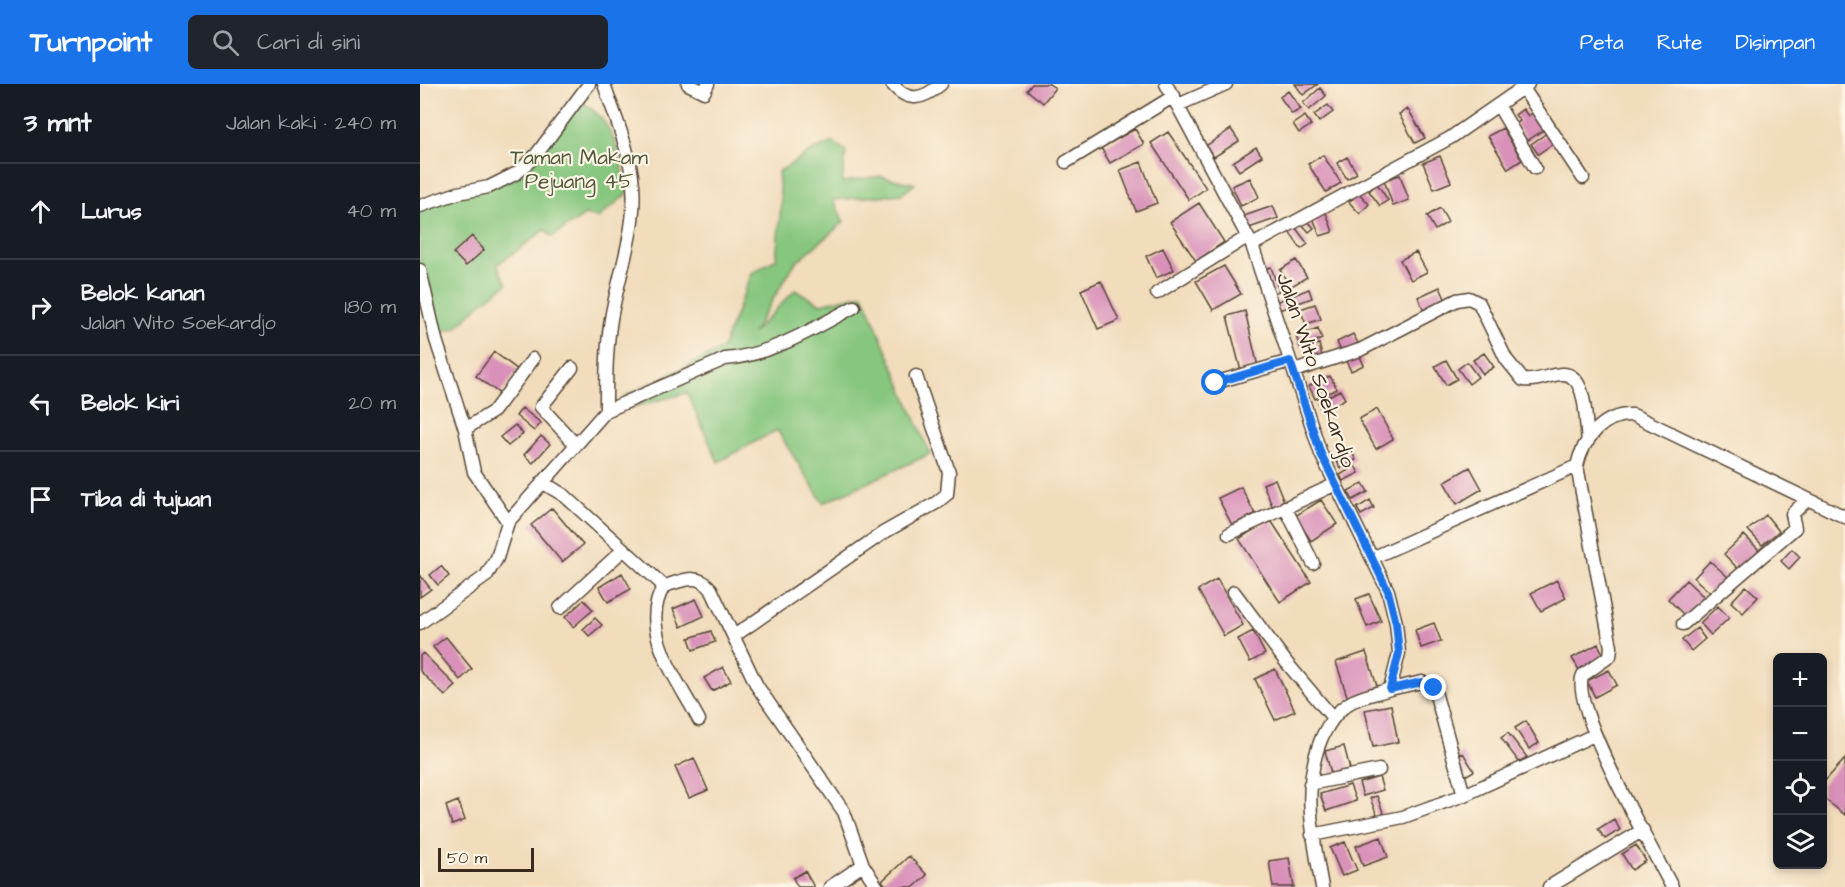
<!DOCTYPE html>
<html lang="id">
<head>
<meta charset="utf-8">
<style>
	body { margin:0; font-family:"Architects Daughter",sans-serif; background:#20242c; color:#f1f3f6 }
	.controls { position:absolute; right:18px; bottom:18px; display:grid; overflow:hidden; border-radius:9px; box-shadow:0 3px 9px #0003 }
	.controls button { width:54px; height:54px; display:grid; place-items:center; padding:0; border:0; border-bottom:2px solid #363941; background:#171b24; color:#f1f3f6; font:30px sans-serif }
	.scale { position:absolute; left:18px; bottom:15px; width:96px; box-sizing:border-box; padding-left:6px; border:3px solid #3b2a1e; border-top:0; font-size:16px; line-height:21px; white-space:nowrap; color:#3b2a1e; -webkit-text-stroke:4px #fcf5e5; paint-order:stroke }
	.stop { position:absolute; width:18px; height:18px; margin:-14px; border:4px solid #1a73e8; border-radius:50%; background:#fff }
	.stop.end { background:#1a73e8; border-color:#fff; box-shadow:0 2px 6px #0008 }
	.list { margin:0; padding:0; list-style:none }
	h2 { display:flex; justify-content:space-between; align-items:center; height:78px; margin:0; padding:0 24px; font-size:26px }
	h2 small { font-size:20px; font-weight:400; color:#9ea1a6 }
	.list li { display:grid; grid-template-columns:39px 1fr auto; gap:18px; align-items:center; box-sizing:border-box; height:96px; padding:0 24px; border-top:2px solid #363941 }
	.list b { display:block; font-size:22px; white-space:nowrap }
	.list p { margin:0; font-size:20px; white-space:nowrap; color:#9ea1a6 }
	.list em { font-size:20px; font-style:normal; color:#9ea1a6 }
	.icon { flex:none; width:33px; height:33px; fill:none; stroke:currentColor; stroke-width:2; stroke-linecap:round; stroke-linejoin:round }
	.map { position:relative; flex:none; width:1425px; height:803px; overflow:hidden }
	header { display:flex; align-items:center; gap:36px; box-sizing:border-box; height:84px; padding:0 30px; background:#1a73e8; color:#fff }
	header strong { font-size:28px }
	nav { display:flex; gap:33px; margin-inline-start:auto; font-size:21px }
	.search { width:420px; height:54px; background:#20242c; display:flex; align-items:center; gap:15px; box-sizing:border-box; padding:0 21px; border-radius:9px; color:#9ea1a6; font-size:22px }
	main { display:flex }
	aside { flex:1; background:#171b24 }
	.map>svg:first-child { display:block }
	.green { fill:#86c67e; stroke:#60784e; stroke-width:1.5 }
	.building { fill:#d991b9 }
	.lines { fill:none; stroke-linecap:round; stroke-linejoin:round }
	.street-casing { stroke:#564536; stroke-width:15 }
	.street { stroke:#fff; stroke-width:12 }
	.route { stroke:#1a73e8; stroke-width:8 }
	.labels { text-anchor:middle; dominant-baseline:central; stroke-width:4.5; stroke-linejoin:round; paint-order:stroke }
	.park-label { font-size:21px; fill:#52593b; stroke:#fcf5e5 }
	.street-label { font-size:21px; fill:#3b2a1e; stroke:#fcf5e5 }
</style>
</head>
<body>
<header>
<strong>Turnpoint</strong>
<div class="search"><svg class="icon" aria-label="search" viewBox="0 0 24 24"><circle cx="10" cy="10" r="6"/><path d="M15 15l6 6"/></svg>Cari di sini</div>
<nav><a>Peta</a><a>Rute</a><a>Disimpan</a></nav>
</header>
<main>
<aside>
<h2>3 mnt<small>Jalan kaki · 240 m</small></h2>
<ul class="list">
<li><svg class="icon" aria-label="ahead" viewBox="0 0 24 24"><path d="M12 20V5M6 11l6-6 6 6"/></svg><div><b>Lurus</b></div><em>40 m</em></li>
<li><svg class="icon" aria-label="right" viewBox="0 0 24 24"><path d="M7 20v-9h11M14 6l5 5-5 5"/></svg><div><b>Belok kanan</b><p>Jalan Wito Soekardjo</p></div><em>180 m</em></li>
<li><svg class="icon" aria-label="left" viewBox="0 0 24 24"><path d="M17 20v-9H6M10 6l-5 5 5 5"/></svg><div><b>Belok kiri</b></div><em>20 m</em></li>
<li><svg class="icon" aria-label="arrive" viewBox="0 0 24 24"><path d="M6 21V4h12l-3 4 3 4H6"/></svg><div><b>Tiba di tujuan</b></div></li>
</ul>
</aside>
<div class="map">
<svg width="1425" height="803" viewBox="0 0 1425 803">
	<rect width="100%" height="100%" fill="#fcf5e5"/>
	<filter id="ink" filterUnits="userSpaceOnUse"><feTurbulence type="fractalNoise" baseFrequency=".0167" numOctaves="2"/><feDisplacementMap in="SourceGraphic" scale="12" xChannelSelector="R" yChannelSelector="G"/><feConvolveMatrix kernelMatrix="1 2 1 2 8 2 1 2 1" color-interpolation-filters="sRGB"/></filter>
	<filter id="wash" filterUnits="userSpaceOnUse"><feTurbulence type="fractalNoise" baseFrequency=".008" numOctaves="4" result="noise"/><feDisplacementMap in="SourceGraphic" scale="24" xChannelSelector="R" yChannelSelector="G"/><feGaussianBlur stdDeviation="1.35" result="paint"/><feColorMatrix in="noise" values="0 0 0 0 0 0 0 0 0 0 0 0 0 0 0 0 0 1.4 0 .05"/><feComposite in="paint" operator="in"/></filter>
	<g filter="url(#wash)">
		<rect width="100%" height="100%" fill="#f1dcbb"/>
		<!-- green -->
		<path class="green" d="M 158,16 C 195,35 200,72 208,109 L 178,134 L 165,131 L 132,153 L 125,146 L 77,181 L 87,200 L 59,221 L 37,243 L 15,250 L 0,187 L 0,122 L 97,89 Z
			M 413,58 L 426,67 L 422,98 L 460,92 L 495,100 L 482,110 L 413,116 L 424,138 L 375,179 L 332,250 L 375,206 L 401,220 L 443,210 L 510,370 L 403,419 L 357,346 L 298,378 L 267,309 L 201,326 L 205,312 L 302,265 L 332,189 L 356,175 L 361,121 L 358,88 L 392,67 Z"/>
		<g id="blocks">
			<!-- building -->
			<path class="building" d="M 612,0 L 629,0 L 635,4 L 623,19 L 607,6 Z
				M 875,0 L 898,0 L 883,11 Z
				M 900,4 L 906,12 L 889,26 L 883,19 Z
				M 868,7 L 881,25 L 872,30 L 860,13 Z
				M 908,21 L 913,28 L 899,38 L 894,31 Z
				M 988,25 L 1005,54 L 995,59 L 979,30 Z
				M 1103,25 L 1108,32 L 1114,28 L 1126,44 L 1107,57 L 1096,40 L 1100,37 L 1095,31 Z
				M 885,32 L 891,41 L 879,49 L 873,40 Z
				M 1083,44 L 1102,76 L 1088,85 L 1068,52 Z
				M 715,45 L 724,60 L 690,79 L 681,64 Z
				M 811,45 L 819,57 L 794,73 L 786,62 Z
				M 748,48 L 786,104 L 769,116 L 731,59 Z
				M 1127,49 L 1134,59 L 1118,70 L 1111,60 Z
				M 836,63 L 842,72 L 819,87 L 813,78 Z
				M 903,71 L 921,99 L 906,108 L 888,80 Z
				M 1020,72 L 1031,98 L 1014,105 L 1003,79 Z
				M 927,73 L 937,89 L 927,95 L 917,79 Z
				M 721,78 L 737,119 L 716,127 L 700,86 Z
				M 980,91 L 989,116 L 973,122 L 964,96 Z
				M 830,94 L 839,113 L 821,122 L 812,102 Z
				M 957,100 L 968,116 L 960,122 L 949,107 Z
				M 939,109 L 949,120 L 940,130 L 929,118 Z
				M 779,119 L 804,158 L 776,177 L 750,138 Z
				M 853,122 L 858,134 L 829,144 L 824,132 Z
				M 1020,124 L 1028,138 L 1015,146 L 1007,132 Z
				M 905,126 L 913,148 L 900,152 L 892,131 Z
				M 886,135 L 894,144 L 889,148 L 881,139 Z
				M 875,143 L 888,160 L 881,165 L 869,148 Z
				M 52,152 L 64,166 L 46,182 L 33,169 Z
				M 743,164 L 754,186 L 736,194 L 726,172 Z
				M 996,168 L 1007,188 L 991,196 L 980,176 Z
				M 876,176 L 887,193 L 870,203 L 860,186 Z
				M 804,182 L 821,210 L 793,226 L 776,197 Z
				M 851,183 L 859,207 L 850,210 L 842,186 Z
				M 681,197 L 699,236 L 678,245 L 661,206 Z
				M 1020,203 L 1027,219 L 1005,229 L 998,213 Z
				M 889,205 L 892,214 L 859,226 L 856,218 Z
				M 895,220 L 901,235 L 886,240 L 880,225 Z
				M 825,227 L 838,283 L 821,287 L 807,232 Z
				M 898,244 L 902,255 L 880,263 L 876,252 Z
				M 933,250 L 940,263 L 923,272 L 917,258 Z
				M 899,260 L 902,272 L 888,275 L 885,263 Z
				M 74,268 L 98,286 L 80,310 L 56,292 Z
				M 938,269 L 944,281 L 931,287 L 925,275 Z
				M 1064,269 L 1074,283 L 1063,290 L 1053,276 Z
				M 1026,276 L 1037,295 L 1026,301 L 1015,282 Z
				M 1047,278 L 1058,293 L 1049,300 L 1038,285 Z
				M 910,292 L 917,305 L 895,315 L 889,302 Z
				M 920,306 L 925,315 L 902,327 L 898,318 Z
				M 102,324 L 121,339 L 114,347 L 96,332 Z
				M 957,325 L 973,355 L 956,365 L 939,335 Z
				M 95,341 L 103,350 L 88,362 L 80,353 Z
				M 121,352 L 130,360 L 113,379 L 104,371 Z
				M 931,366 L 936,376 L 920,384 L 915,374 Z
				M 935,382 L 939,389 L 923,397 L 920,391 Z
				M 1050,383 L 1062,405 L 1037,420 L 1024,398 Z
				M 855,395 L 865,420 L 853,424 L 843,400 Z
				M 943,399 L 948,408 L 933,416 L 928,407 Z
				M 821,403 L 835,430 L 812,441 L 798,414 Z
				M 901,416 L 917,440 L 891,457 L 875,432 Z
				M 950,416 L 954,424 L 941,431 L 937,424 Z
				M 132,424 L 163,461 L 142,478 L 111,441 Z
				M 1346,431 L 1359,447 L 1342,461 L 1328,446 Z
				M 850,435 L 891,498 L 860,518 L 819,455 Z
				M 1324,451 L 1340,467 L 1319,486 L 1304,470 Z
				M 1372,465 L 1380,473 L 1369,485 L 1361,477 Z
				M 1290,477 L 1308,493 L 1293,511 L 1274,494 Z
				M 21,482 L 29,492 L 18,501 L 10,491 Z
				M 202,489 L 211,505 L 188,518 L 179,503 Z
				M 0,491 L 11,505 L 0,513 Z
				M 797,495 L 823,541 L 804,552 L 778,506 Z
				M 1137,496 L 1146,514 L 1121,527 L 1111,509 Z
				M 1266,496 L 1284,513 L 1266,533 L 1248,515 Z
				M 1326,502 L 1338,513 L 1323,529 L 1311,518 Z
				M 949,510 L 961,537 L 947,543 L 936,515 Z
				M 276,515 L 284,532 L 261,543 L 253,525 Z
				M 164,516 L 173,526 L 153,543 L 145,533 Z
				M 1298,522 L 1309,534 L 1291,551 L 1280,539 Z
				M 175,534 L 182,541 L 169,552 L 163,545 Z
				M 1014,539 L 1021,557 L 1001,564 L 995,546 Z
				M 1277,544 L 1285,555 L 1271,567 L 1262,556 Z
				M 291,547 L 295,558 L 273,566 L 269,554 Z
				M 833,547 L 845,570 L 830,578 L 818,555 Z
				M 26,553 L 52,585 L 40,596 L 13,563 Z
				M 1178,560 L 1184,572 L 1159,586 L 1152,574 Z
				M 946,568 L 958,605 L 928,615 L 916,578 Z
				M 3,569 L 36,602 L 25,612 L 0,587 L 0,572 Z
				M 303,583 L 311,597 L 292,607 L 284,594 Z
				M 855,585 L 875,627 L 855,636 L 835,595 Z
				M 1189,586 L 1197,601 L 1175,613 L 1167,597 Z
				M 971,621 L 978,658 L 953,663 L 945,626 Z
				M 1106,637 L 1119,659 L 1109,665 L 1095,644 Z
				M 1088,649 L 1107,673 L 1099,678 L 1081,654 Z
				M 924,662 L 930,685 L 911,689 L 905,667 Z
				M 1043,669 L 1054,687 L 1045,692 L 1035,674 Z
				M 274,674 L 288,706 L 269,714 L 255,683 Z
				M 1425,675 L 1425,731 L 1402,713 L 1402,700 Z
				M 959,693 L 963,706 L 943,712 L 939,699 Z
				M 930,701 L 936,717 L 906,727 L 900,710 Z
				M 957,712 L 964,731 L 958,734 L 950,714 Z
				M 38,717 L 45,736 L 32,741 L 26,722 Z
				M 1194,735 L 1200,746 L 1185,755 L 1178,745 Z
				M 961,753 L 968,773 L 943,782 L 936,762 Z
				M 925,758 L 937,786 L 922,792 L 910,764 Z
				M 1216,761 L 1226,777 L 1212,786 L 1202,770 Z
				M 489,772 L 507,791 L 494,803 L 468,803 L 462,797 Z
				M 869,774 L 874,803 L 853,803 L 849,777 Z
				M 385,787 L 394,803 L 378,803 L 373,794 Z"/>
		</g>
	</g>
	<g filter="url(#ink)">
		<use href="#blocks" fill-opacity="0" stroke="#564536" stroke-width="1.5"/>
		<g class="lines">
			<!-- street casing -->
			<g class="street-casing">
				<path id="street" d="M 184,0 C 195,33 210,66 213,101 C 217,145 198,192 191,235 C 186,266 186,296 186,327
					M 268,0 L 284,8 L 288,0
					M 472,0 C 488,19 503,16 521,0
					M 746,0 L 832,161 L 901,370 L 968,507 L 976,539 L 979,569 L 970,605 C 958,609 942,612 931,618 C 917,626 909,639 902,653 C 881,703 893,752 902,803
					M 1103,4 L 1163,94
					M 758,21 L 806,0
					M 1078,21 L 1115,84
					M 646,78 L 754,12
					M 0,122 L 38,109 L 69,103 L 97,89 L 116,71 L 169,0
					M 832,161 L 1030,54 L 1108,0
					M 0,186 L 16,256 L 45,345 L 54,388 L 88,438 L 77,474 L 66,492 L 0,539
					M 737,209 L 827,153
					M 152,284 L 121,323 L 156,361
					M 874,287 L 940,266 L 1037,216 L 1049,214 L 1059,219 L 1086,275 L 1103,296 C 1116,298 1128,291 1141,290 C 1168,288 1165,338 1168,357
					M 794,299 L 870,277
					M 45,345 L 74,327 L 113,275
					M 122,398 L 145,412 L 244,502 C 217,546 259,597 279,636
					M 865,423 L 893,479
					M 88,438 L 186,327 L 305,275 C 351,271 393,245 434,223
					M 809,450 L 916,400
					M 952,474 L 1157,382
					M 244,502 C 263,497 277,488 291,505 L 337,602 L 424,728 L 443,781 L 457,803
					M 814,508 L 866,578 L 913,634
					M 140,524 L 203,466
					M 1263,540 L 1375,444 L 1372,430 L 1387,416
					M 314,552 L 463,449 L 516,419 L 527,410 L 529,388 L 496,292
					M 970,605 L 1002,598 L 1014,604 L 1044,711
					M 890,700 L 959,686
					M 892,751 L 983,733 L 1044,711 L 1174,651
					M 410,803 L 443,781
					M 1129,803 L 1223,746
					M 1252,803 C 1235,770 1148,620 1163,591 L 1190,572 L 1191,563 L 1157,382 C 1163,355 1184,329 1213,331 L 1425,433"/>
			</g>
			<!-- street -->
			<use href="#street" class="street"/>
		</g>
	</g>
	<g class="lines" filter="url(#ink)">
		<!-- route -->
		<path class="route" d="M 795,299 L 870,277 L 901,370 L 968,507 L 976,539 L 979,569 L 970,605 L 1002,598 L 1014,604"/>
	</g>
	<g class="labels">
		<!-- park labels -->
		<g class="park-label">
			<text x="159" y="73">Taman Makam<tspan x="159" dy="24">Pejuang 45</tspan></text>
		</g>
		<!-- street labels -->
		<g class="street-label">
			<text transform="translate(896 286) rotate(71)">Jalan Wito Soekardjo</text>
		</g>
	</g>
</svg>
<div class="controls">
<button>+</button>
<button>−</button>
<button><svg class="icon" aria-label="locate" viewBox="0 0 24 24"><circle cx="12" cy="12" r="6"/><path d="M12 2v4M12 18v4M2 12h4M18 12h4"/></svg></button>
<button><svg class="icon" aria-label="layers" viewBox="0 0 24 24"><path d="M12 4l9 5-9 5-9-5zM3 14l9 5 9-5"/></svg></button>
</div>
<div class="scale">50 m</div>
<div class="stop" style="left:795px;top:299px"></div>
<div class="stop end" style="left:1014px;top:604px"></div>
</div>
</main>
</body>
</html>
